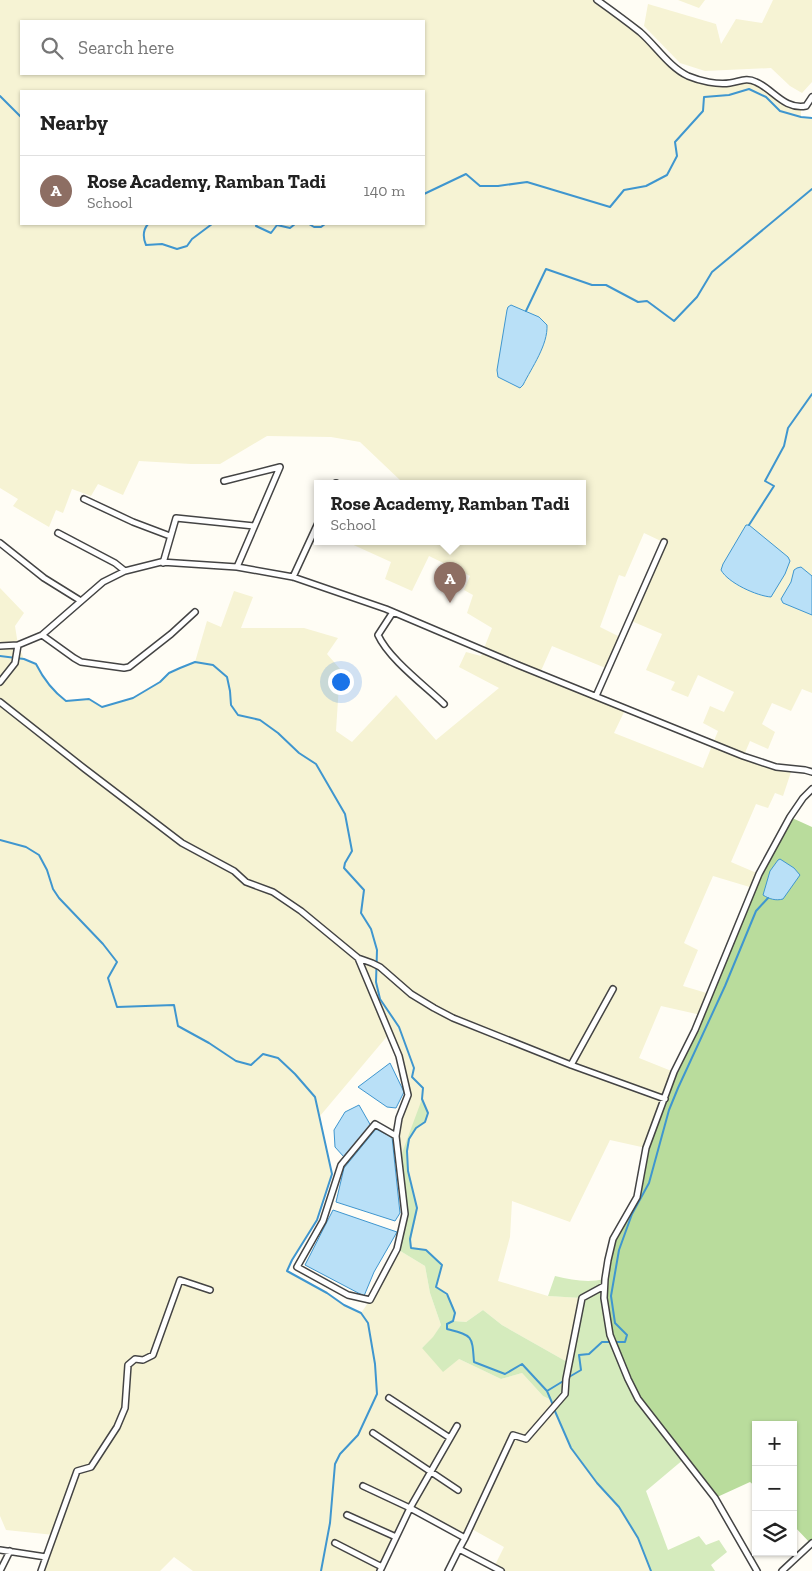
<!DOCTYPE html>
<html lang="en">
<head>
<meta charset="utf-8">
<style>
	body { margin:0; font-family:"Zilla Slab",serif; background:#f2f2f2; color:#222 }
	.controls { position:absolute; right:15px; bottom:15px; display:grid; overflow:hidden; border-radius:0px; box-shadow:0 1px 4px #0004 }
	.controls button { width:45px; height:45px; display:grid; place-items:center; padding:0; border:0; border-bottom:1px solid #e0e0e0; background:#fff; color:#222; font:25px sans-serif }
	.you { position:absolute; left:340px; top:681px; width:18px; height:18px; margin:-12px; border:4px solid #fff; border-radius:50%; background:#1a73e8; box-shadow:0 0 0 8px #1a73e833 }
	.badge { display:grid; place-items:center; width:32px; height:32px; border-radius:50%; background:#1a73e8; color:#fff; font-size:16px; font-weight:700 }
	.pin { position:absolute; translate:-50% -41px; filter:drop-shadow(0 1px 2px #0008) }
	.pin::after { content:''; position:absolute; top:26px; width:18px; height:15px; background:inherit; clip-path:polygon(0 0,100% 0,50% 100%) }
	.popup { position:absolute; left:314px; top:480px; width:272px; height:65px; box-sizing:border-box; display:grid; place-content:center; border-radius:0px; background:#fff; filter:drop-shadow(0 1px 4px #0005); font-size:16px; white-space:nowrap; color:#767676 }
	.popup b { font-size:19px; color:#222 }
	.popup::after { content:''; position:absolute; left:50%; top:100%; margin-left:-10px; border:10px solid transparent; border-top-color:#fff }
	.list { margin:0; padding:0; list-style:none }
	h2 { display:flex; justify-content:space-between; align-items:center; height:65px; margin:0; padding:0 20px; font-size:21px }
	h2 small { font-size:16px; font-weight:400; color:#767676 }
	.list li { display:grid; grid-template-columns:32px 1fr auto; gap:15px; align-items:center; box-sizing:border-box; height:70px; padding:0 20px; border-top:1px solid #e0e0e0 }
	.list b { display:block; font-size:19px; white-space:nowrap }
	.list p { margin:0; font-size:16px; white-space:nowrap; color:#767676 }
	.list em { font-size:16px; font-style:normal; color:#767676 }
	.icon { flex:none; width:28px; height:28px; fill:none; stroke:currentColor; stroke-width:2; stroke-linecap:round; stroke-linejoin:round }
	.map { position:relative; flex:none; width:812px; height:1571px; overflow:hidden }
	.search { position:absolute; background:#fff; box-shadow:0 1px 4px #0004; left:20px; top:20px; width:405px; height:55px; display:flex; align-items:center; gap:12px; box-sizing:border-box; padding:0 18px; border-radius:0px; color:#767676; font-size:19px }
	.panel { position:absolute; background:#fff; box-shadow:0 1px 4px #0004; left:20px; top:90px; width:405px; height:135px; border-radius:0px }
	.map>svg:first-child { display:block }
	.farmland { fill:#f6f3d4; fill-rule:evenodd }
	.green { fill:#d5ebbd }
	.forest { fill:#b9dc9c }
	.water { fill:#b9e0f7; stroke:#3f96cf }
	.lines { fill:none; stroke-linecap:round; stroke-linejoin:round }
	.stream { stroke:#3f96cf; stroke-width:2 }
	.minor-casing { stroke:#444; stroke-width:8 }
	.minor { stroke:#fff; stroke-width:5 }
</style>
</head>
<body>
<div class="map">
<svg width="812" height="1571" viewBox="0 0 812 1571">
	<rect width="100%" height="100%" fill="#fffdf5"/>
	<!-- farmland -->
	<path class="farmland" d="M 0,0 L 597,0 L 605,5 L 687,75 L 721,83 L 749,80 L 775,96 L 801,107 L 801,117 L 812,118 L 812,693 L 802,689 L 791,711 L 772,703 L 762,724 L 775,732 L 768,749 L 750,741 L 744,755 L 792,769 L 783,796 L 775,793 L 768,808 L 756,804 L 731,862 L 759,874 L 753,888 L 713,876 L 684,943 L 698,950 L 683,986 L 710,994 L 701,1015 L 661,1006 L 639,1058 L 674,1072 L 646,1148 L 610,1140 L 570,1222 L 512,1201 L 510,1237 L 498,1281 L 548,1296 L 582,1298 L 569,1363 L 502,1325 L 483,1310 L 466,1322 L 453,1321 L 436,1287 L 442,1265 L 411,1248 L 410,1239 L 417,1208 L 408,1169 L 407,1151 L 409,1139 L 416,1128 L 425,1122 L 423,1100 L 399,1161 L 396,1136 L 408,1094 L 399,1056 L 389,1034 L 320,1116 L 332,1174 L 317,1220 L 292,1260 L 288,1271 L 327,1293 L 344,1305 L 361,1313 L 370,1300 L 397,1249 L 425,1266 L 430,1293 L 441,1325 L 433,1338 L 422,1348 L 459,1359 L 501,1379 L 522,1373 L 543,1396 L 551,1400 L 571,1448 L 597,1483 L 619,1507 L 638,1538 L 651,1571 L 501,1571 L 494,1567 L 504,1547 L 470,1528 L 465,1538 L 410,1508 L 380,1571 L 193,1571 L 174,1557 L 160,1571 L 41,1571 L 54,1535 L 6,1530 L 0,1516 L 0,588 L 24,613 L 15,626 L 18,645 L 24,659 L 36,664 L 41,673 L 52,687 L 66,701 L 89,699 L 102,707 L 133,698 L 160,682 L 169,673 L 195,662 L 207,621 L 221,627 L 234,591 L 253,597 L 241,628 L 304,628 L 338,638 L 327,654 L 340,669 L 336,731 L 352,742 L 396,695 L 436,740 L 499,688 L 459,667 L 466,652 L 481,656 L 492,628 L 467,613 L 473,595 L 464,590 L 470,576 L 429,556 L 412,591 L 385,579 L 391,562 L 347,542 L 582,542 L 582,484 L 401,484 L 401,481 L 360,442 L 331,437 L 267,436 L 220,464 L 191,464 L 139,461 L 123,495 L 98,484 L 91,496 L 72,489 L 63,513 L 56,510 L 49,527 L 13,506 L 18,499 L 0,488 ZM 21,21 L 424,21 L 424,74 L 21,74 ZM 21,91 L 424,91 L 424,224 L 21,224 ZM 644,533 L 663,542 L 629,620 L 662,634 L 646,670 L 675,682 L 671,690 L 688,697 L 698,675 L 734,692 L 724,712 L 710,706 L 703,723 L 718,731 L 703,768 L 614,733 L 626,708 L 540,673 L 552,646 L 608,669 L 622,638 L 600,627 L 619,575 L 625,577 Z
		M 678,0 L 705,0 L 699,8 Z
		M 773,0 L 812,0 L 812,82 L 802,93 L 790,86 L 771,68 L 705,71 L 680,63 L 644,26 L 648,4 L 716,24 L 721,44 L 736,19 L 762,23 Z"/>
	<!-- green -->
	<path class="green" d="M 422,1099 L 428,1113 L 425,1122 C 399,1139 407,1164 413,1190 C 414,1196 417,1203 417,1209 C 416,1223 410,1235 411,1248 L 426,1250 L 442,1265 L 436,1287 C 448,1295 457,1305 454,1321 L 466,1322 L 483,1310 L 502,1325 L 569,1363 L 581,1298 L 548,1296 L 555,1276 C 573,1280 587,1283 605,1279 L 684,1459 L 646,1491 L 668,1550 L 699,1536 L 706,1545 L 719,1540 L 727,1552 L 711,1565 L 715,1571 L 651,1571 L 638,1538 L 619,1507 L 597,1483 L 571,1448 L 551,1400 L 543,1396 L 522,1373 L 501,1379 L 459,1359 L 443,1372 L 422,1348 L 433,1337 L 441,1325 L 430,1293 L 425,1266 L 397,1249 L 405,1214 L 399,1161 Z"/>
	<!-- forest -->
	<path class="forest" d="M 790,817 L 812,827 L 812,1545 L 793,1525 L 793,1425 L 756,1425 L 756,1487 L 750,1482 L 715,1498 L 638,1399 L 615,1348 L 604,1298 L 613,1239 L 637,1197 L 646,1148 L 674,1072 L 695,1030 L 745,905 Z"/>
	<!-- water -->
	<path class="water" d="M 511,305 L 539,317 L 547,325 C 548,345 532,367 523,385 L 520,388 L 498,377 L 497,370 L 507,310 L 508,307 Z
		M 746,525 L 749,525 L 788,557 L 790,561 L 785,574 L 771,597 C 757,596 728,583 721,570 L 723,564 Z
		M 801,567 L 812,576 L 812,615 L 783,603 L 781,599 L 791,582 L 794,570 L 797,568 Z
		M 780,859 L 794,868 L 800,875 L 783,899 C 776,901 769,899 763,895 L 770,871 L 778,860 Z
		M 390,1063 L 404,1092 L 396,1108 L 387,1107 L 358,1087 Z
		M 359,1105 L 371,1126 L 344,1157 L 335,1147 L 334,1130 L 345,1112 Z
		M 376,1129 L 392,1137 L 400,1213 L 395,1221 L 336,1202 L 344,1168 Z
		M 333,1210 L 397,1232 L 374,1272 L 364,1296 L 305,1265 Z"/>
	<g class="lines">
		<!-- stream -->
		<path class="stream" d="M 0,96 L 21,117
			M 424,194 L 466,174 L 480,186 L 498,186 L 527,182 L 610,207 L 624,190 L 646,186 L 667,175 L 677,156 L 675,142 L 703,111 L 704,97 L 729,95 L 749,89 L 766,97 L 780,111 L 801,117 L 812,118
			M 148,224 C 143,230 143,238 146,245 L 162,244 L 177,249 L 187,246 L 192,239 L 212,224
			M 257,224 L 256,226 L 271,233 L 277,225 L 290,228 L 295,224
			M 309,224 L 314,227 L 321,227 L 325,224
			M 526,311 L 546,269 L 592,285 L 606,285 L 638,302 L 647,301 L 674,321 L 697,297 L 712,272 L 812,189
			M 749,525 L 774,486 L 765,481 L 784,446 L 788,428 L 812,394
			M 0,656 L 24,659 L 36,664 C 43,678 54,692 66,701 L 89,699 L 102,707 L 133,698 L 160,682 L 169,673 L 180,668 L 195,662 L 213,665 L 227,677 L 230,691 L 231,705 L 238,715 L 260,720 L 278,733 L 299,753 L 316,764 L 345,814 L 352,851 L 345,863 L 344,868 L 364,890 L 361,913 L 371,929 L 377,950 L 376,982 L 380,999 L 399,1027 L 414,1068 L 412,1077 L 423,1088 L 422,1099 L 428,1113 L 425,1122 L 416,1128 L 409,1139 L 407,1151 L 408,1171 L 417,1208 L 410,1239 L 411,1248 L 426,1250 L 442,1265 L 436,1287 L 447,1294 L 455,1313 L 453,1321 L 447,1324 L 447,1329 C 473,1336 472,1335 474,1362 L 505,1374 L 522,1364 L 547,1391
			M 0,840 L 26,847 L 39,855 L 47,870 L 53,889 L 59,898 L 103,944 L 117,962 L 108,978 L 117,1007 L 174,1005 L 178,1026 L 209,1043 L 236,1061 L 251,1065 L 263,1054 L 278,1058 L 295,1074 L 315,1097 L 332,1174 L 317,1220 L 292,1260 L 287,1271 L 327,1293 L 344,1305 L 361,1313 L 368,1323 L 375,1364 L 377,1394 L 358,1435 L 340,1454 L 335,1464 L 330,1523 L 321,1571
			M 569,1377 L 581,1370 L 579,1355 L 589,1354 L 602,1342 L 625,1342 L 627,1335 L 615,1323 L 611,1296 L 619,1250 L 632,1214 L 649,1183 L 669,1110 L 678,1088 L 725,986 L 756,911 L 768,898
			M 553,1405 L 547,1391 L 565,1380
			M 554,1409 L 571,1448 L 597,1483 L 619,1507 L 638,1538 L 651,1571"/>
		<!-- minor casing -->
		<g class="minor-casing">
			<path id="minor" d="M 597,0 C 611,10 626,21 640,32 C 656,46 669,67 688,76 C 700,81 717,85 730,83 C 739,82 746,77 756,82 C 773,89 784,110 806,106 L 812,97
				M 224,481 L 280,467 L 237,567
				M 336,484 L 336,483
				M 84,499 L 133,522 L 170,536
				M 58,533 L 115,563 L 125,571
				M 0,543 L 44,578 L 81,601
				M 163,563 L 176,518 L 254,526
				M 293,577 L 318,523
				M 393,612 L 378,635 C 389,659 424,685 444,704
				M 42,635 L 74,658 L 81,662 L 124,668 L 129,667 L 171,634 L 195,612
				M 0,646 L 18,645 L 42,635 L 103,582 L 125,571 L 161,562 L 237,567 L 293,577 L 386,609 L 518,665 L 743,756 L 776,767 L 805,770 L 812,772
				M 0,682 L 15,663 L 18,645
				M 596,696 L 664,542
				M 0,702 L 85,769 L 182,843 L 234,871 L 246,882 L 273,892 L 301,911 L 358,958 L 372,963 L 380,967 L 411,994 L 434,1008 L 453,1018 L 571,1065 L 665,1099
				M 358,958 L 399,1056 L 408,1095 L 399,1118 L 396,1136 L 405,1214 L 397,1249 L 370,1300 L 348,1295 L 297,1267 L 323,1221 L 341,1165 L 375,1124 L 396,1136
				M 571,1065 L 613,989
				M 389,1398 L 450,1438
				M 373,1433 L 458,1490
				M 363,1486 L 410,1508 L 465,1538 L 459,1549
				M 347,1515 L 396,1537
				M 465,1538 L 513,1435 L 526,1439 L 565,1394 L 566,1379 L 582,1298 L 604,1286
				M 335,1543 L 382,1567
				M 0,1550 L 46,1557 L 41,1571
				M 46,1557 L 77,1471 L 91,1467 L 117,1427 L 125,1408 L 128,1365 L 135,1359 L 143,1360 L 153,1355 L 180,1280 L 210,1290
				M 0,1571 L 10,1551
				M 380,1571 L 410,1508 L 457,1426
				M 448,1571 L 459,1549 L 501,1571
				M 757,1571 L 715,1498 L 638,1399 L 628,1379 L 610,1335 L 604,1298 L 605,1279 L 608,1260 L 613,1239 L 637,1197 L 646,1148 L 674,1072 L 695,1030 L 759,874 L 790,817 L 803,798 L 812,789
				M 782,1571 L 812,1543"/>
		</g>
		<!-- minor -->
		<use href="#minor" class="minor"/>
	</g>
</svg>
<div class="controls">
<button>+</button>
<button>−</button>
<button><svg class="icon" aria-label="layers" viewBox="0 0 24 24"><path d="M12 4l9 5-9 5-9-5zM3 14l9 5 9-5"/></svg></button>
</div>
<div class="you"></div>
<div class="pin badge" style="left:450px;top:603px;background:#8d6e63">A</div>
<div class="popup"><b>Rose Academy, Ramban Tadi</b>School</div>
<div class="search"><svg class="icon" aria-label="search" viewBox="0 0 24 24"><circle cx="10" cy="10" r="6"/><path d="M15 15l6 6"/></svg>Search here</div>
<section class="panel">
<h2>Nearby<small></small></h2>
<ul class="list">
<li><span class="badge" style="background:#8d6e63">A</span><div><b>Rose Academy, Ramban Tadi</b><p>School</p></div><em>140 m</em></li>
</ul>
</section>
</div>
</body>
</html>
